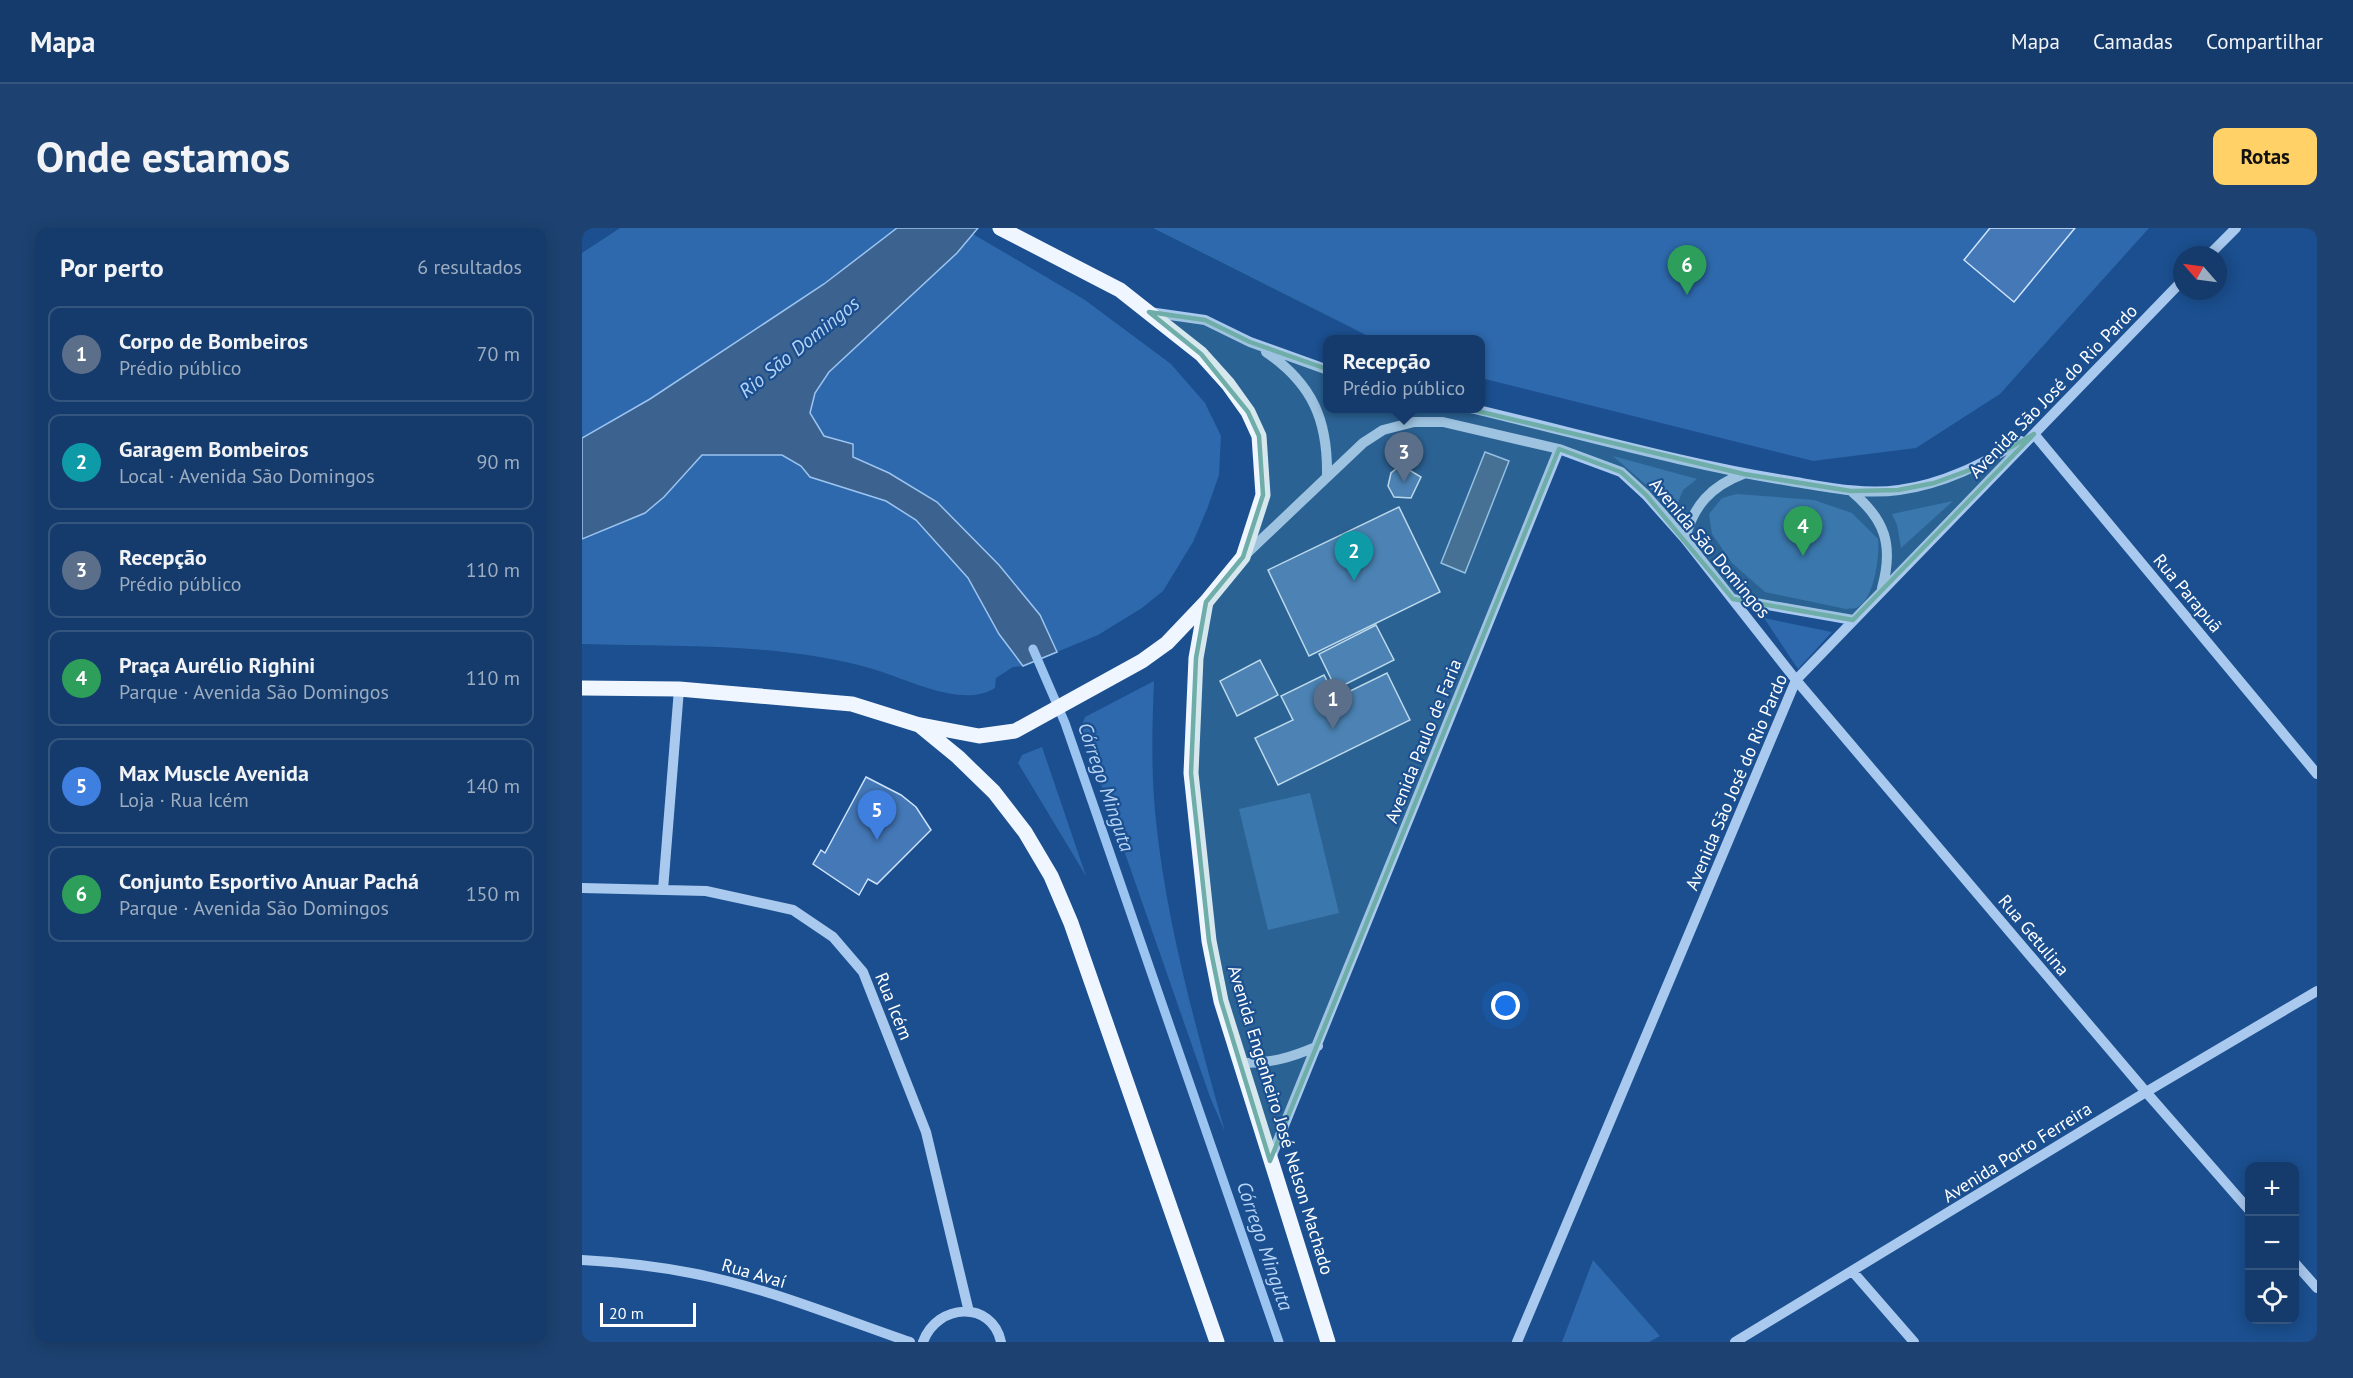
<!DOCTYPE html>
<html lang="pt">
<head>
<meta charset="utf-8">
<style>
	body { margin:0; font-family:"PT Sans",sans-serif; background:#1d4271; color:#f1f3f6 }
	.controls { position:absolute; right:18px; bottom:18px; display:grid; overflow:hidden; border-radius:12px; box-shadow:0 3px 15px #0003 }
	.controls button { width:54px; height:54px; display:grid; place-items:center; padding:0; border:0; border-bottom:2px solid #33557e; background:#143b6b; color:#f1f3f6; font:30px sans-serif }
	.compass { position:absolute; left:1591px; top:18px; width:54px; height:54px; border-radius:50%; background:#143b6b; box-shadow:0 3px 15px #0003; rotate:298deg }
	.scale { position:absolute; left:18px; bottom:15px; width:96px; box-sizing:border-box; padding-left:6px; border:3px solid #fff; border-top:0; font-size:16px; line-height:21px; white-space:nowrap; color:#fff; -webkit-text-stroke:4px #1b4f8f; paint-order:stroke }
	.you { position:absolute; left:924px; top:778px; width:21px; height:21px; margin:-15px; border:4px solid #fff; border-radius:50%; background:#1a73e8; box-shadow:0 0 0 9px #1a73e833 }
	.badge { display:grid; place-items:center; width:39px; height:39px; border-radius:50%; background:#ffd166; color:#fff; font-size:20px; font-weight:700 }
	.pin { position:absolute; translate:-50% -50px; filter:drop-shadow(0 2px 3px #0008) }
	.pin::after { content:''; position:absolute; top:32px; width:21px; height:18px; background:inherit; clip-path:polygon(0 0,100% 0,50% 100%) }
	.popup { position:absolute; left:741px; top:107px; width:162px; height:78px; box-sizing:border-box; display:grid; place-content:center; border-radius:12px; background:#143b6b; filter:drop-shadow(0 2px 4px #0005); font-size:20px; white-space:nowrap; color:#9dadc1 }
	.popup b { font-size:22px; color:#f1f3f6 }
	.popup::after { content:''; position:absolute; left:50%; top:100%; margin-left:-12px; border:12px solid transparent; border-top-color:#143b6b }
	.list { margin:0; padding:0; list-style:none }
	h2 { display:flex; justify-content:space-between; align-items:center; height:78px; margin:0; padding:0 24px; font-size:26px }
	h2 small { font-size:20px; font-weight:400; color:#9dadc1 }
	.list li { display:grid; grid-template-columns:39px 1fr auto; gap:18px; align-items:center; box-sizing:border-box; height:96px; margin:0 12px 12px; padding:0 12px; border:2px solid #33557e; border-radius:12px }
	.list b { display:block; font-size:22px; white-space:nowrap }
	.list p { margin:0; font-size:20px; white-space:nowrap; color:#9dadc1 }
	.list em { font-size:20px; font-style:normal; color:#9dadc1 }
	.icon { flex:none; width:33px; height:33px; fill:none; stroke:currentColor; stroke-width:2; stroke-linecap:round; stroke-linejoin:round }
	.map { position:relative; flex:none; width:1735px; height:1114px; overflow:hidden; border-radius:12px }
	header { display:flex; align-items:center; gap:36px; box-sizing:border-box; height:84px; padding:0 30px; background:#143b6b; border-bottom:2px solid #33557e }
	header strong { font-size:28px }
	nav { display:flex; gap:33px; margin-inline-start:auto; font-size:21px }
	.intro { display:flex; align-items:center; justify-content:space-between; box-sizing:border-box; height:144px; padding:0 36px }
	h1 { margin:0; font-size:42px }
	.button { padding:15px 27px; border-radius:12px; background:#ffd166; color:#111; font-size:21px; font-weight:700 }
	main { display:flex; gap:36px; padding:0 36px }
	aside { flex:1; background:#143b6b; border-radius:12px; box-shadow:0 3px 15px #0003 }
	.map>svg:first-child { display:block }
	.green { fill:#2e69ad }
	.water { fill:#3c6290; stroke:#9cc4f0; stroke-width:1.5 }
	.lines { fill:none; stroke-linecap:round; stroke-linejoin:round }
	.stream { stroke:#9cc4f0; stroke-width:9 }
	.building { fill:#4478b7; stroke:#cfe3fa; stroke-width:1.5 }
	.minor { stroke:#a9c9ee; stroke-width:10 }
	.major { stroke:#f0f6ff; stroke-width:15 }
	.marked { fill:#6fada8; fill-opacity:0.2; stroke:#6fada8; stroke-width:4.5; stroke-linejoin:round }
	.labels { text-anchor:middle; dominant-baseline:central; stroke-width:4.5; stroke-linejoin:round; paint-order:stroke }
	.street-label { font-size:18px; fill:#fff; stroke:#1b4f8f }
	.water-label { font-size:20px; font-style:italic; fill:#b5d3f5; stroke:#1b4f8f }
</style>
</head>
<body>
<header>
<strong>Mapa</strong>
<nav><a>Mapa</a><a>Camadas</a><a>Compartilhar</a></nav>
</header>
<div class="intro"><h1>Onde estamos</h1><a class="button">Rotas</a></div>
<main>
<aside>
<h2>Por perto<small>6 resultados</small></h2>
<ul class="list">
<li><span class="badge" style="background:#5c6f8a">1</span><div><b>Corpo de Bombeiros</b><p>Prédio público</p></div><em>70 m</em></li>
<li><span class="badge" style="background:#0f9aa8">2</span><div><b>Garagem Bombeiros</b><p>Local · Avenida São Domingos</p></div><em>90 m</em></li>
<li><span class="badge" style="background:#5c6f8a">3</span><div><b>Recepção</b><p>Prédio público</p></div><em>110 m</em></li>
<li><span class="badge" style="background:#2e9e5b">4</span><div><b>Praça Aurélio Righini</b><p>Parque · Avenida São Domingos</p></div><em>110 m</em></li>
<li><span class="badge" style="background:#3f7fe0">5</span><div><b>Max Muscle Avenida</b><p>Loja · Rua Icém</p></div><em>140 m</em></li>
<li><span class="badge" style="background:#2e9e5b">6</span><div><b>Conjunto Esportivo Anuar Pachá</b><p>Parque · Avenida São Domingos</p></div><em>150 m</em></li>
</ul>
</aside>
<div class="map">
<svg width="1735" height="1114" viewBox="0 0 1735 1114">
	<rect width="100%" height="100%" fill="#1b4f8f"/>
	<!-- green -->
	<path class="green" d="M 38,0 L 315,0 L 242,56 L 68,171 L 0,210 L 0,25 Z
		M 571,0 L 1567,0 L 1418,166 L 1334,220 L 1231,233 L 899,150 L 898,112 L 792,111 Z
		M 391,6 L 503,72 L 589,136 L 623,175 L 639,208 L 637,247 L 625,281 L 611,314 L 581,363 L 560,380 L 516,407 L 475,424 L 458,387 L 417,337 L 355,274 L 307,245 L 270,229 L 270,216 L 242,208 L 228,185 L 233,165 L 247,144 L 375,25 Z
		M 120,227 L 200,227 L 219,238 L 228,249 L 304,273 L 334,292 L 386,350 L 417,406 L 441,438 L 431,439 L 414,450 L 413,460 C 381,481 325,451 291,441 C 197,414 97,419 0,416 L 0,311 L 63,285 L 82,269 Z
		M 1031,228 L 1115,251 L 1101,262 L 1093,282 Z
		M 1155,266 L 1232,272 L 1270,285 L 1296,311 C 1298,327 1292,374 1274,380 C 1271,381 1268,380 1264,381 L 1183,364 L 1150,335 L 1130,306 L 1127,286 L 1140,270 Z
		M 1371,273 L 1319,320 L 1315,297 L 1310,286 Z
		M 1182,390 L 1250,404 L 1216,441 Z
		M 572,453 C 570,500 569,547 574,593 C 585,699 615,803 643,904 L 628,869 L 499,499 L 503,489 Z
		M 460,519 L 504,648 L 436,535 L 440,527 Z
		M 728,565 L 757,685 L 686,702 L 657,581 Z
		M 1011,1032 L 1078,1108 L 1067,1114 L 980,1114 Z"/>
	<!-- water -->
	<path class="water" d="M 315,0 L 396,0 L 375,25 L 247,144 L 233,165 L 228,185 L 242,208 L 271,216 L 271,229 L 307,245 L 355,274 L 417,337 L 458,387 L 475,424 L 441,438 L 417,406 L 386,350 L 334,292 L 304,273 L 228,249 L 219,238 L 200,227 L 120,227 L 82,269 L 63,285 L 0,311 L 0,210 L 68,171 L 242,56 Z
		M 903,224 L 927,233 L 883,345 L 859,335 Z"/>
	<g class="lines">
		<!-- stream -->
		<path class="stream" d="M 451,421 L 483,495 L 697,1114"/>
	</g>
	<!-- building -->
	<path class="building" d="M 1408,0 L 1493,0 L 1432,74 L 1382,32 Z
		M 819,237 L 839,249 L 829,270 L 812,269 L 806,258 L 809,245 Z
		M 817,279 L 858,364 L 727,428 L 686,342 Z
		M 794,397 L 812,432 L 754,461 L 737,426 Z
		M 678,432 L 696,467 L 655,488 L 638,453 Z
		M 805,445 L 828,492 L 696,557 L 673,510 L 711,492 L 699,468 L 742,447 L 754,470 Z
		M 284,549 L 319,567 L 334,579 L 349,602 L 295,656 L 286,651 L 277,667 L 231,636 L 239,622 L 243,625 Z"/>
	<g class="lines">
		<!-- minor -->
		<path class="minor" d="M 1627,27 L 1654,0
			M 567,84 L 623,92 L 668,114 L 746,142
			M 684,124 C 731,156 746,193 745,248
			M 888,180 C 995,205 1101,236 1208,253 C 1244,259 1281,267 1317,262 C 1362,256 1400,236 1439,213
			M 1452,206 L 1735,546
			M 1269,263 C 1303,291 1312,317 1300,360
			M 1103,311 C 1111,278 1129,258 1161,246
			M 663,327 L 781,215 L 801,202 L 832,194 L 861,194 L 977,221 L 1039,244 L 1064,267 L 1103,311 L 1214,452 L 1564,864 L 1668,983
			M 1151,371 L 1271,392
			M 0,660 L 124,663 L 211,682 L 251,709 L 281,744 L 344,904 L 387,1084
			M 81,662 L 97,461
			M 659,835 C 690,835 708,830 736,818
			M 688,932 L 977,221
			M 0,1032 C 37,1034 73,1038 109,1045 C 184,1059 257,1090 328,1114
			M 1712,1034 L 1735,1060
			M 1271,1044 L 1332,1114
			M 341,1114 C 355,1075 410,1072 419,1114
			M 935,1114 L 1214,452 L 1600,53
			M 1153,1114 L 1564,864 L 1735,763"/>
		<!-- major -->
		<path class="major" d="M 624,374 L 614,430 L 609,545 L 627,713 L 639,773 L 746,1114
			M 0,460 L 97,461 L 270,476 L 337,497 L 376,529 L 412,564 L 443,604 L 469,648 L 489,695 L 635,1114
			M 339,497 L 397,508 L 433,503 L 560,433 L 585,415 L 624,374 L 661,329 L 681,267 L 677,208 L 666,184 L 646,156 L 619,126 L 538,62 L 418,0"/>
	</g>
	<!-- marked area -->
	<path class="marked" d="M 567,84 L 623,92 L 668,114 L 802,161 L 1162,246 L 1269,263 L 1316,262 L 1352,255 L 1393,240 L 1452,206 L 1271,392 L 1151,371 L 1064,267 L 1039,244 L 977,221 L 688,933 L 639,773 L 627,713 L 609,545 L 614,430 L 624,374 L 661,329 L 681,267 L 677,208 L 666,184 L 619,126 Z"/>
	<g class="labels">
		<!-- street labels -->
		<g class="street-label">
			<text transform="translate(1471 163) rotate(-46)">Avenida São José do Rio Pardo</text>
			<text transform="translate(1128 320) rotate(50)">Avenida São Domingos</text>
			<text transform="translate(1606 365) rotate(50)">Rua Parapuã</text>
			<text transform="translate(841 513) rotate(-68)">Avenida Paulo de Faria</text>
			<text transform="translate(1154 554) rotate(-67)">Avenida São José do Rio Pardo</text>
			<text transform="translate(1452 707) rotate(50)">Rua Getulina</text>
			<text transform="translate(312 778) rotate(68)">Rua Icém</text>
			<text transform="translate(699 892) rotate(73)">Avenida Engenheiro José Nelson Machado</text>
			<text transform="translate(1435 924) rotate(-32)">Avenida Porto Ferreira</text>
			<text transform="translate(172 1045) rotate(16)">Rua Avaí</text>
		</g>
		<!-- water labels -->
		<g class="water-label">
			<text transform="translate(217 119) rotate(-39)">Rio São Domingos</text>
			<text transform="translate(524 559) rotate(71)">Córrego Minguta</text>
			<text transform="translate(683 1018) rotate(71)">Córrego Minguta</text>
		</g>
	</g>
</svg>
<div class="controls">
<button>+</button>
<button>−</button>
<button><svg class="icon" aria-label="locate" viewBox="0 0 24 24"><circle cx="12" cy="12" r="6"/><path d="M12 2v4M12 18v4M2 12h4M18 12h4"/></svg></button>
</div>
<svg class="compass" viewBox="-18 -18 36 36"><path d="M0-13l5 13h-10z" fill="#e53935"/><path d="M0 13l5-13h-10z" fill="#9dadc1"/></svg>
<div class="scale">20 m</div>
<div class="you"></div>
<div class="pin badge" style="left:751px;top:501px;background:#5c6f8a">1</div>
<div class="pin badge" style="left:772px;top:353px;background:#0f9aa8">2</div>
<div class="pin badge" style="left:822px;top:254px;background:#5c6f8a">3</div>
<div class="popup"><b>Recepção</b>Prédio público</div>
<div class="pin badge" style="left:1221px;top:328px;background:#2e9e5b">4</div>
<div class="pin badge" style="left:295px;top:612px;background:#3f7fe0">5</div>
<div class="pin badge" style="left:1105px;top:67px;background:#2e9e5b">6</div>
</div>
</main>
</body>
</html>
